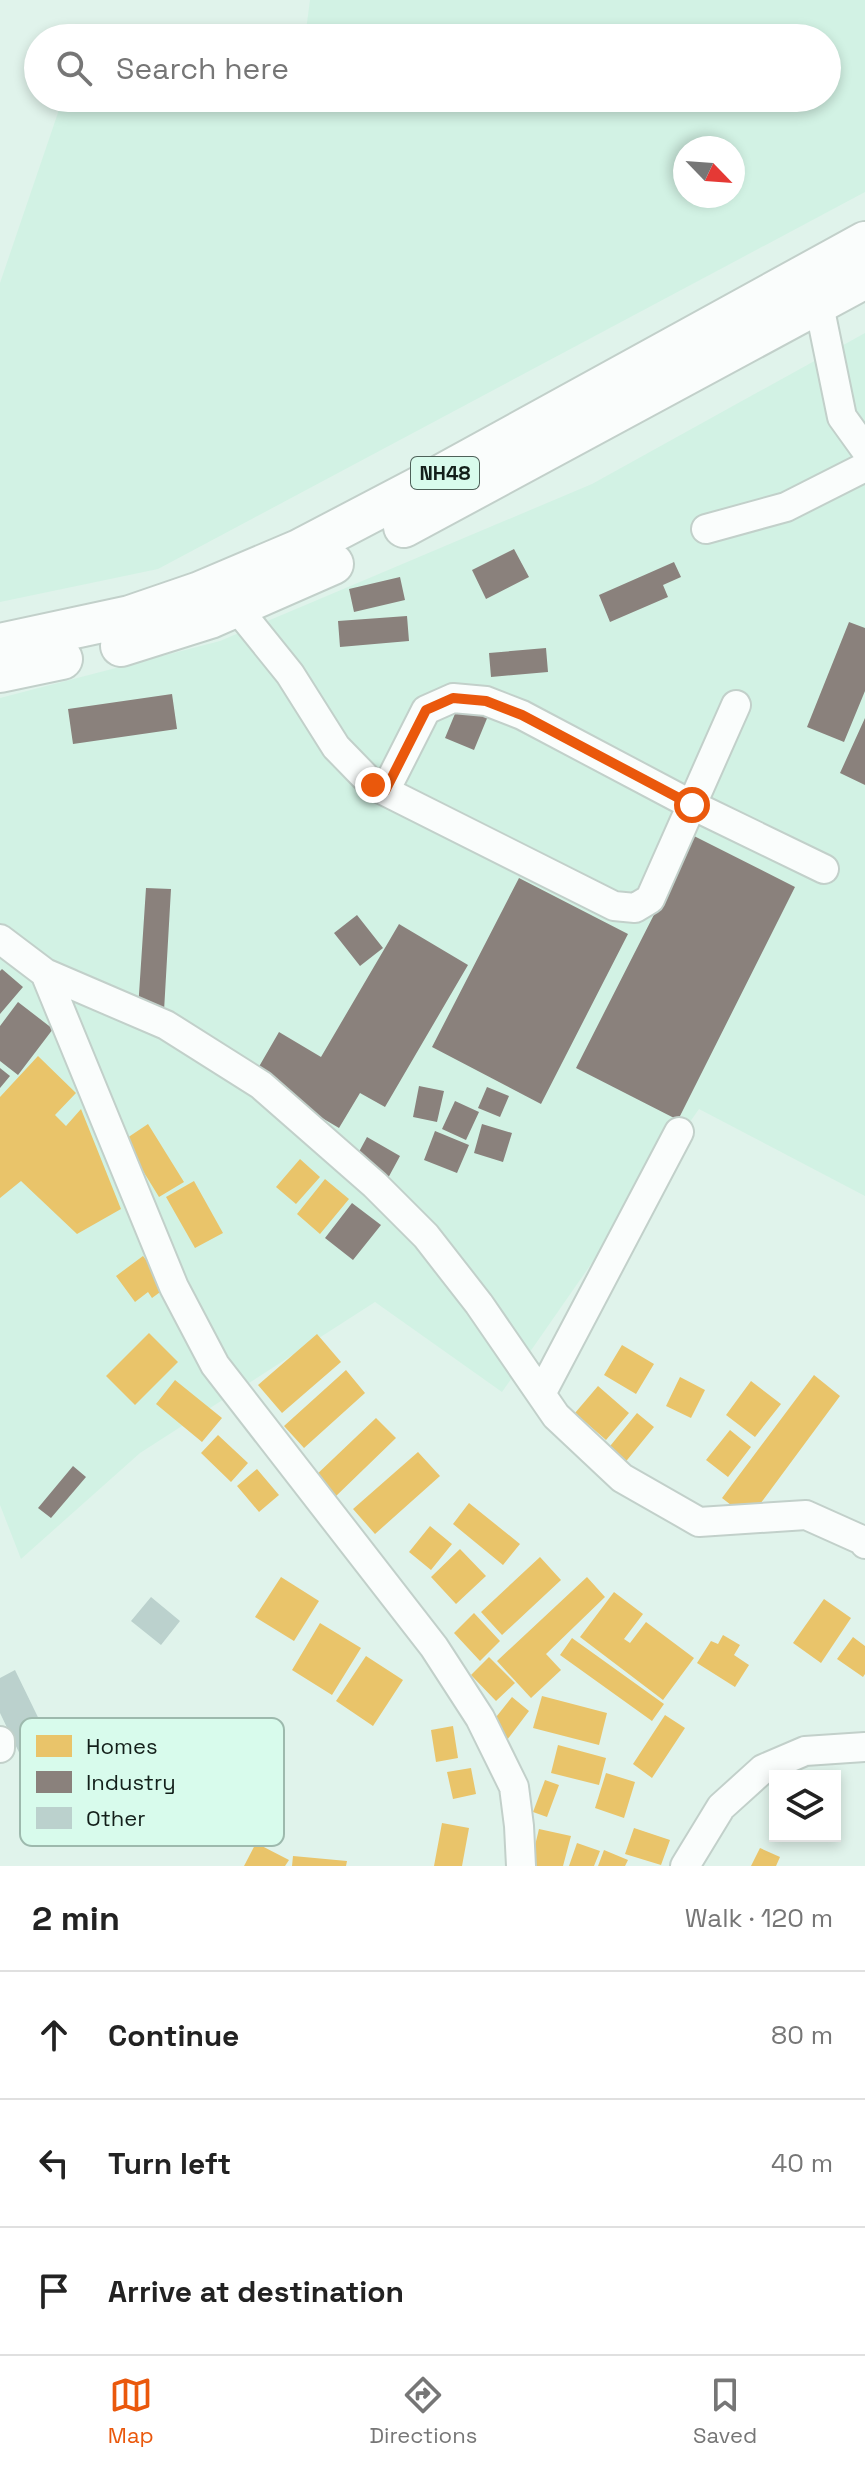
<!DOCTYPE html>
<html lang="en">
<head>
<meta charset="utf-8">
<style>
	body { margin:0; font-family:"Space Grotesk",sans-serif; background:#f6f6f6; color:#222 }
	.controls { position:absolute; right:24px; bottom:24px; display:grid; overflow:hidden; border-radius:0px; box-shadow:0 4px 12px #0003 }
	.controls button { width:72px; height:72px; display:grid; place-items:center; padding:0; border:0; border-bottom:2px solid #e0e0e0; background:#fff; color:#222; font:40px sans-serif }
	.compass { position:absolute; left:673px; top:136px; width:72px; height:72px; border-radius:50%; background:#fff; box-shadow:0 4px 12px #0003; rotate:115deg }
	.stop { position:absolute; width:24px; height:24px; margin:-18px; border:6px solid #ea580c; border-radius:50%; background:#fff }
	.stop.end { background:#ea580c; border-color:#fff; box-shadow:0 2px 8px #0008 }
	.list { margin:0; padding:0; list-style:none }
	h2 { display:flex; justify-content:space-between; align-items:center; height:104px; margin:0; padding:0 32px; font-size:34px }
	h2 small { font-size:26px; font-weight:400; color:#767676 }
	.list li { display:grid; grid-template-columns:52px 1fr auto; gap:24px; align-items:center; box-sizing:border-box; height:128px; padding:0 32px; border-top:2px solid #e0e0e0 }
	.list b { display:block; font-size:30px; white-space:nowrap }
	.list em { font-size:26px; font-style:normal; color:#767676 }
	.icon { flex:none; width:44px; height:44px; fill:none; stroke:currentColor; stroke-width:2; stroke-linecap:round; stroke-linejoin:round }
	.map { position:relative; flex:none; width:865px; height:1866px; overflow:hidden }
	.search { position:absolute; background:#fff; box-shadow:0 4px 12px #0003; left:24px; right:24px; top:24px; height:88px; display:flex; align-items:center; gap:20px; box-sizing:border-box; padding:0 28px; border-radius:44px; color:#767676; font-size:30px }
	.sheet { height:488px; background:#fff }
	nav { display:flex; justify-content:space-around; align-items:center; box-sizing:border-box; height:112px; border-top:2px solid #e0e0e0; background:#fff; font-size:22px; color:#767676 }
	nav a { display:grid; justify-items:center; gap:4px }
	nav .on { color:#ea580c }
	.map>svg:first-child { display:block }
	.built { fill:#d2f2e4; fill-rule:evenodd }
	.homes { fill:#e9c46a }
	.industry { fill:#8a817c }
	.building { fill:#bbd1cd }
	.lines { fill:none; stroke-linecap:round; stroke-linejoin:round }
	.minor-casing { stroke:#c2d0ca; stroke-width:32 }
	.highway-casing { stroke:#c2d0ca; stroke-width:44 }
	.minor { stroke:#fafdfc; stroke-width:28 }
	.highway { stroke:#fafdfc; stroke-width:40 }
	.route { stroke:#ea580c; stroke-width:10 }
	.labels { text-anchor:middle; dominant-baseline:central; stroke-width:8; stroke-linejoin:round; paint-order:stroke }
	.shield { fill:#d8fbec; stroke:#4e6159; stroke-width:2 }
	.shield-label { font-size:20px; font-weight:bold; fill:#131f1a }
	.key { fill:#d8fbec; stroke:#9db9ad; stroke-width:2 }
	.key-label { font-size:22px; fill:#131f1a }
</style>
</head>
<body>
<div class="map">
<svg width="865" height="1866" viewBox="0 0 865 1866">
	<rect width="100%" height="100%" fill="#e0f3eb"/>
	<!-- built -->
	<path class="built" d="M 310,0 L 865,0 L 865,192 L 158,569 L 0,602 L 0,283 L 63,98 L 827,98 L 827,38 L 305,38 ZM 685,148 L 733,148 L 733,196 L 685,196 Z
		M 865,333 L 865,1196 L 699,1109 L 502,1392 L 375,1302 L 140,1453 L 21,1559 L 0,1505 L 0,698 L 220,641 L 592,484 Z"/>
	<!-- homes -->
	<path class="homes" d="M 38,1056 L 76,1093 L 55,1115 L 66,1126 L 81,1109 L 121,1209 L 77,1234 L 21,1181 L 0,1198 L 0,1097 Z
		M 148,1124 L 184,1182 L 159,1197 L 124,1140 Z
		M 300,1159 L 320,1177 L 296,1204 L 276,1187 Z
		M 325,1179 L 349,1199 L 320,1234 L 297,1214 Z
		M 194,1181 L 223,1233 L 195,1248 L 166,1197 Z
		M 143,1256 L 167,1287 L 152,1298 L 148,1292 L 135,1302 L 116,1276 Z
		M 149,1333 L 178,1362 L 135,1405 L 106,1376 Z
		M 317,1334 L 341,1362 L 282,1413 L 258,1385 Z
		M 622,1345 L 654,1364 L 636,1394 L 604,1375 Z
		M 346,1370 L 365,1393 L 304,1448 L 284,1426 Z
		M 814,1375 L 840,1396 L 749,1519 L 722,1498 Z
		M 680,1377 L 705,1390 L 691,1418 L 666,1406 Z
		M 175,1380 L 222,1418 L 202,1442 L 156,1404 Z
		M 751,1381 L 781,1404 L 755,1437 L 726,1415 Z
		M 598,1386 L 629,1413 L 606,1440 L 575,1413 Z
		M 637,1413 L 654,1427 L 619,1470 L 602,1456 Z
		M 376,1418 L 396,1438 L 334,1498 L 313,1478 Z
		M 730,1430 L 751,1447 L 728,1477 L 706,1460 Z
		M 218,1435 L 248,1463 L 231,1482 L 201,1453 Z
		M 418,1452 L 440,1476 L 375,1534 L 353,1509 Z
		M 257,1469 L 279,1495 L 259,1512 L 237,1486 Z
		M 469,1503 L 520,1544 L 503,1565 L 453,1524 Z
		M 430,1526 L 452,1544 L 431,1570 L 409,1552 Z
		M 460,1549 L 486,1576 L 456,1604 L 431,1577 Z
		M 540,1557 L 561,1580 L 502,1635 L 481,1612 Z
		M 281,1577 L 319,1601 L 294,1641 L 255,1617 Z
		M 587,1577 L 605,1597 L 546,1654 L 561,1670 L 531,1698 L 497,1661 Z
		M 614,1592 L 643,1614 L 624,1639 L 630,1643 L 646,1622 L 694,1658 L 663,1700 L 580,1637 Z
		M 824,1599 L 851,1618 L 821,1663 L 793,1643 Z
		M 474,1613 L 500,1641 L 480,1661 L 454,1633 Z
		M 320,1623 L 361,1648 L 332,1695 L 292,1670 Z
		M 723,1635 L 740,1645 L 734,1655 L 749,1665 L 735,1687 L 697,1663 L 711,1641 L 718,1644 Z
		M 853,1637 L 865,1646 L 865,1674 L 863,1677 L 837,1659 Z
		M 572,1638 L 664,1704 L 652,1721 L 560,1655 Z
		M 366,1656 L 403,1680 L 373,1726 L 336,1701 Z
		M 489,1657 L 515,1683 L 496,1701 L 471,1675 Z
		M 542,1696 L 607,1713 L 599,1745 L 533,1728 Z
		M 512,1697 L 529,1711 L 507,1740 L 489,1726 Z
		M 665,1715 L 685,1728 L 652,1778 L 633,1764 Z
		M 453,1726 L 458,1758 L 436,1762 L 431,1730 Z
		M 558,1745 L 606,1758 L 599,1785 L 551,1773 Z
		M 471,1768 L 476,1794 L 453,1799 L 447,1772 Z
		M 606,1773 L 635,1782 L 624,1818 L 595,1808 Z
		M 545,1780 L 559,1785 L 547,1817 L 533,1812 Z
		M 442,1823 L 469,1828 L 462,1866 L 434,1866 Z
		M 634,1828 L 670,1840 L 661,1865 L 625,1854 Z
		M 539,1829 L 571,1836 L 563,1866 L 530,1866 Z
		M 256,1843 L 289,1860 L 285,1866 L 244,1866 Z
		M 577,1843 L 600,1851 L 594,1866 L 569,1866 Z
		M 760,1848 L 780,1857 L 776,1866 L 751,1866 Z
		M 604,1850 L 628,1860 L 625,1866 L 598,1866 Z
		M 293,1856 L 347,1861 L 346,1866 L 292,1866 Z"/>
	<!-- industry -->
	<path class="industry" d="M 514,549 L 529,577 L 486,599 L 472,570 Z
		M 674,562 L 681,577 L 663,585 L 668,597 L 610,622 L 599,595 Z
		M 400,577 L 405,600 L 354,612 L 349,589 Z
		M 407,616 L 409,641 L 340,647 L 338,621 Z
		M 849,622 L 865,628 L 865,691 L 844,742 L 807,727 Z
		M 546,648 L 548,672 L 491,677 L 489,653 Z
		M 172,694 L 177,729 L 73,744 L 68,709 Z
		M 459,704 L 488,716 L 474,750 L 445,738 Z
		M 865,718 L 865,785 L 840,773 Z
		M 694,836 L 795,887 L 678,1120 L 576,1068 Z
		M 519,878 L 628,934 L 541,1104 L 432,1047 Z
		M 146,888 L 171,889 L 164,1011 L 138,1009 Z
		M 357,915 L 383,948 L 360,966 L 334,933 Z
		M 399,924 L 468,965 L 385,1107 L 360,1093 L 339,1128 L 253,1077 L 279,1032 L 321,1057 Z
		M 2,969 L 23,987 L 0,1014 L 0,971 Z
		M 18,1002 L 53,1029 L 18,1075 L 0,1061 L 0,1026 Z
		M 0,1068 L 10,1076 L 0,1088 Z
		M 419,1086 L 444,1091 L 437,1122 L 413,1117 Z
		M 487,1087 L 509,1096 L 500,1117 L 478,1108 Z
		M 455,1101 L 479,1112 L 466,1140 L 442,1129 Z
		M 482,1124 L 512,1133 L 503,1162 L 474,1153 Z
		M 435,1131 L 469,1145 L 457,1173 L 424,1160 Z
		M 367,1137 L 400,1156 L 387,1180 L 354,1161 Z
		M 352,1203 L 381,1225 L 353,1260 L 325,1238 Z
		M 73,1466 L 86,1477 L 51,1518 L 38,1508 Z"/>
	<!-- building -->
	<path class="building" d="M 151,1597 L 180,1621 L 161,1645 L 131,1621 Z
		M 15,1670 L 70,1783 L 41,1798 L 0,1713 L 0,1678 Z"/>
	<g class="lines">
		<!-- minor casing -->
		<g class="minor-casing">
			<path id="minor" d="M 819,305 L 842,417 L 865,449
				M 706,529 L 786,507 L 865,467
				M 236,607 L 290,674 L 336,747 L 373,785 L 614,906 L 635,908 L 650,899 L 736,705
				M 385,791 L 426,710 L 453,698 L 486,701 L 522,715 L 692,805 L 824,869
				M 0,939 L 45,973 L 166,1025 L 261,1085 L 375,1185 L 426,1236 L 479,1304 L 556,1416 L 622,1478 L 699,1522 L 806,1515 L 864,1541 L 865,1544
				M 45,973 L 174,1287 L 215,1365 L 434,1647 L 480,1718 L 514,1787 L 519,1826 L 521,1866
				M 541,1394 L 679,1132
				M 0,1741 L 0,1748
				M 685,1866 L 721,1807 L 763,1769 L 805,1751 L 865,1747"/>
		</g>
		<!-- highway casing -->
		<g class="highway-casing">
			<path id="highway" d="M 404,527 L 865,278
				M 0,644 L 130,616 L 200,592 L 299,550 L 425,484 L 865,242
				M 121,646 L 210,618 L 333,564
				M 0,672 L 62,659"/>
		</g>
		<!-- minor -->
		<use href="#minor" class="minor"/>
		<!-- highway -->
		<use href="#highway" class="highway"/>
	</g>
	<g class="lines">
		<!-- route -->
		<path class="route" d="M 373,785 L 385,791 L 426,710 L 453,698 L 486,701 L 522,715 L 692,805"/>
	</g>
	<g class="labels">
		<!-- shield labels -->
		<rect class="shield" x="411" y="457" width="68" height="32" rx="6"/>
		<g class="shield-label">
			<text x="445" y="473">NH48</text>
		</g>
	</g>
	<!-- legend -->
	<rect x="20" y="1718" width="264" height="128" rx="12" class="key"/>
	<rect x="36" y="1735" width="36" height="22" fill="#e9c46a"/>
	<rect x="36" y="1771" width="36" height="22" fill="#8a817c"/>
	<rect x="36" y="1807" width="36" height="22" fill="#bbd1cd"/>
	<g class="key-label">
		<text x="86" y="1754">Homes</text>
		<text x="86" y="1790">Industry</text>
		<text x="86" y="1826">Other</text>
	</g>
</svg>
<div class="controls">
<button><svg class="icon" aria-label="layers" viewBox="0 0 24 24"><path d="M12 4l9 5-9 5-9-5zM3 14l9 5 9-5"/></svg></button>
</div>
<svg class="compass" viewBox="-18 -18 36 36"><path d="M0-13l5 13h-10z" fill="#e53935"/><path d="M0 13l5-13h-10z" fill="#767676"/></svg>
<div class="stop" style="left:692px;top:805px"></div>
<div class="stop end" style="left:373px;top:785px"></div>
<div class="search"><svg class="icon" aria-label="search" viewBox="0 0 24 24"><circle cx="10" cy="10" r="6"/><path d="M15 15l6 6"/></svg>Search here</div>
</div>
<section class="sheet">
<h2>2 min<small>Walk · 120 m</small></h2>
<ul class="list">
<li><svg class="icon" aria-label="ahead" viewBox="0 0 24 24"><path d="M12 20V5M6 11l6-6 6 6"/></svg><div><b>Continue</b></div><em>80 m</em></li>
<li><svg class="icon" aria-label="left" viewBox="0 0 24 24"><path d="M17 20v-9H6M10 6l-5 5 5 5"/></svg><div><b>Turn left</b></div><em>40 m</em></li>
<li><svg class="icon" aria-label="arrive" viewBox="0 0 24 24"><path d="M6 21V4h12l-3 4 3 4H6"/></svg><div><b>Arrive at destination</b></div></li>
</ul>
</section>
<nav>
<a class="on"><svg class="icon" aria-label="map" viewBox="0 0 24 24"><path d="M3 6l6-2 6 2 6-2v14l-6 2-6-2-6 2zM9 4v14M15 6v14"/></svg>Map</a>
<a><svg class="icon" aria-label="directions" viewBox="0 0 24 24"><path d="M12 3l9 9-9 9-9-9zM9 14v-3h6M13 9l2 2-2 2"/></svg>Directions</a>
<a><svg class="icon" aria-label="saved" viewBox="0 0 24 24"><path d="M7 4h10v16l-5-4-5 4z"/></svg>Saved</a>
</nav>
</body>
</html>
